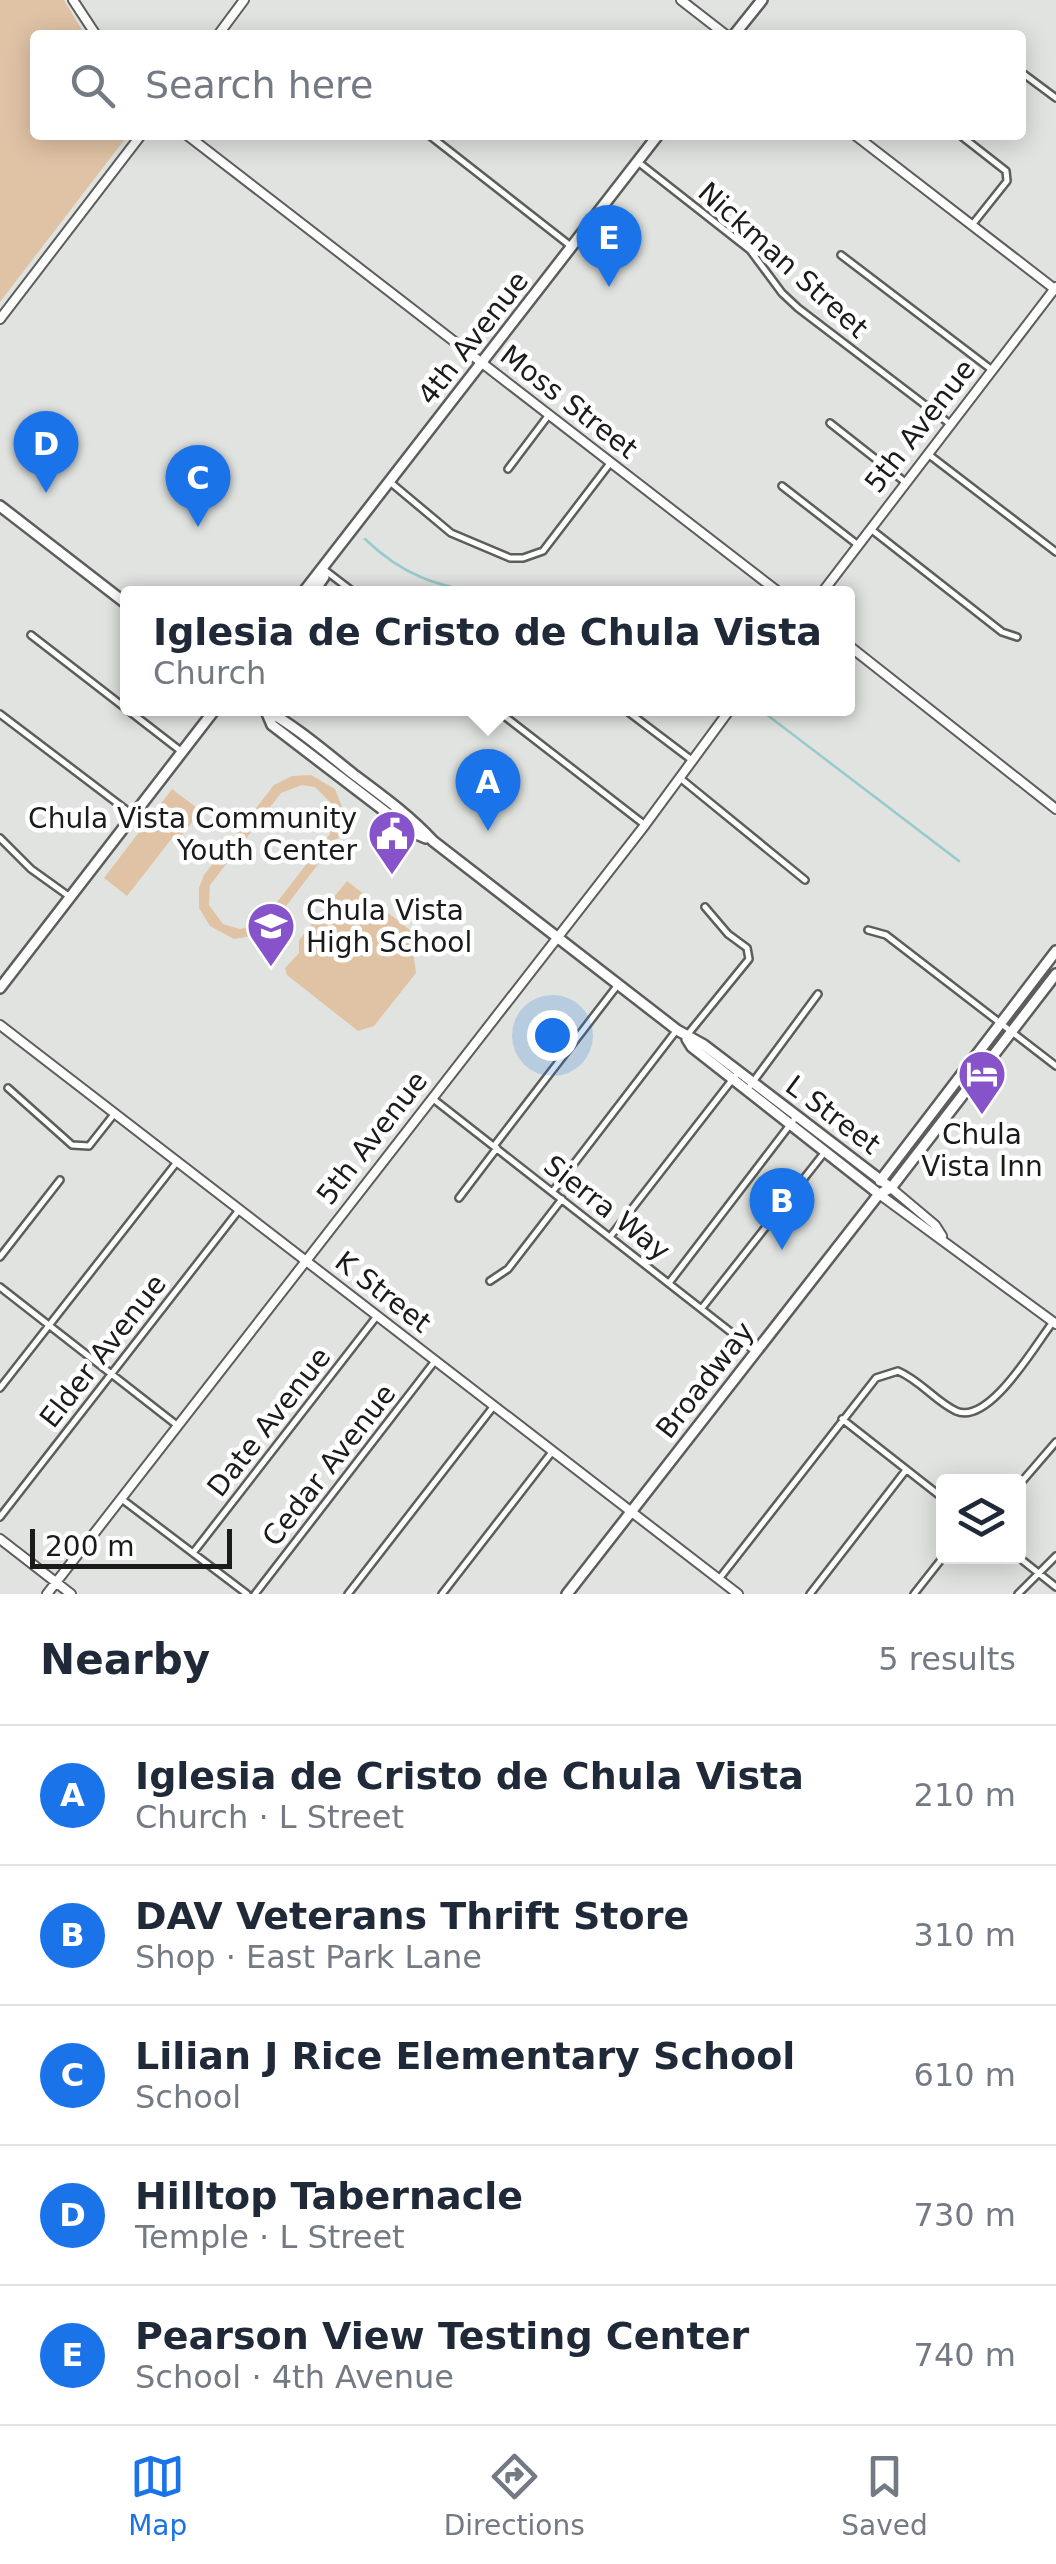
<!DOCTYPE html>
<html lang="en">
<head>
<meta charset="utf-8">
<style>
	body { margin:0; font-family:"DejaVu Sans",sans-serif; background:#f6f6f7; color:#1f2937 }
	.controls { position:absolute; right:30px; bottom:30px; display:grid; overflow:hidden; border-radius:10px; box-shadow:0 5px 25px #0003 }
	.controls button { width:90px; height:90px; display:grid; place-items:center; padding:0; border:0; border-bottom:2px solid #e0e1e3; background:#fff; color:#1f2937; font:50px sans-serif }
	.scale { position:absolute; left:30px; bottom:25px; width:202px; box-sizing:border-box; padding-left:10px; border:5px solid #1a1b1a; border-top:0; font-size:28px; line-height:35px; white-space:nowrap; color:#1a1b1a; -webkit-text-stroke:8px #fff; paint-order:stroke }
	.you { position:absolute; left:552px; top:1035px; width:35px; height:35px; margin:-25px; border:8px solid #fff; border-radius:50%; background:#1a73e8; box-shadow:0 0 0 15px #1a73e833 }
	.badge { display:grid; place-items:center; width:65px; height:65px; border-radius:50%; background:#1a73e8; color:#fff; font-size:32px; font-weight:700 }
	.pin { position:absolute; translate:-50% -82px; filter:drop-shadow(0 2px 5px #0008) }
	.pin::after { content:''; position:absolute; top:52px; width:35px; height:30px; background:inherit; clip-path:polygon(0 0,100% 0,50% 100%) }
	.popup { position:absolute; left:120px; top:586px; width:735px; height:130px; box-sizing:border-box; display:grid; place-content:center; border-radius:10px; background:#fff; filter:drop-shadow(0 2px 8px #0005); font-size:32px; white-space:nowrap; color:#747a83 }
	.popup b { font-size:38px; color:#1f2937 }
	.popup::after { content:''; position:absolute; left:50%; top:100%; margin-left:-20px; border:20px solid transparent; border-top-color:#fff }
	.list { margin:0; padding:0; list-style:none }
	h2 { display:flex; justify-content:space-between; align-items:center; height:130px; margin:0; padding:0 40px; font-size:42px }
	h2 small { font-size:32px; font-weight:400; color:#747a83 }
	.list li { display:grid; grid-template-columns:65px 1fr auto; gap:30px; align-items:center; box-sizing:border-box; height:140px; padding:0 40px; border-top:2px solid #e0e1e3 }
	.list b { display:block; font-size:38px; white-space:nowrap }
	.list p { margin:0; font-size:32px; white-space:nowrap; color:#747a83 }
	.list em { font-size:32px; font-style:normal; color:#747a83 }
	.icon { flex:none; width:55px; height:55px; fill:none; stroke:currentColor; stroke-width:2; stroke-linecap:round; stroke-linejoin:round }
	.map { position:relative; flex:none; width:1056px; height:1594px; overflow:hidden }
	.search { position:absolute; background:#fff; box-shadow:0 5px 25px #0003; left:30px; right:30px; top:30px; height:110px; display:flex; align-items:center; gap:25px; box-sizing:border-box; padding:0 35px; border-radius:10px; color:#747a83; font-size:38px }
	.sheet { height:830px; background:#fff }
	nav { display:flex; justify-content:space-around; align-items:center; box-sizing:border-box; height:140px; border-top:2px solid #e0e1e3; background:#fff; font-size:28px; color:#747a83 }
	nav a { display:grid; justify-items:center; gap:5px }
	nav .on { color:#1a73e8 }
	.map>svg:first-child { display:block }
	.green { fill:#e0c3a5; fill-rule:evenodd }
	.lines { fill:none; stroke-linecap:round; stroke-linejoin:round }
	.stream { stroke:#98cacd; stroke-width:2.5 }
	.street-casing { stroke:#5c5e5b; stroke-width:10 }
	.secondary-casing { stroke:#5c5e5b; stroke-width:12 }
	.primary-casing { stroke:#5c5e5b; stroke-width:14 }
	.street { stroke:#fff; stroke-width:5 }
	.secondary { stroke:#fff; stroke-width:8 }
	.primary { stroke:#fff; stroke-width:9 }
	.labels { text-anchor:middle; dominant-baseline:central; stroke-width:9; stroke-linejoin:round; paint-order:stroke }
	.street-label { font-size:28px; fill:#1a1b1a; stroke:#fff }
	.poi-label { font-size:28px; fill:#1a1b1a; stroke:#fff; text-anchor:end }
</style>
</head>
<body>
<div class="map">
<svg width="1056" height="1594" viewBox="0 0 1056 1594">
	<rect width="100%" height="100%" fill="#e0e3df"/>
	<!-- green -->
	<path class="green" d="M 0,0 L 64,0 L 85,35 L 35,35 L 35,135 L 128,135 L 0,302 Z
		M 311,775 L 335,789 L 342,807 L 343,832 L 266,932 L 258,935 L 234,939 L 210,926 L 199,908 L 199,888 L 204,875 L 274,785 L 292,776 ZM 302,785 L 315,787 L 330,802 L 334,815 L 330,834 L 260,924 L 240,929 L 223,924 L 209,905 L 210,885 L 281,793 Z
		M 172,789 L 201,811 L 178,840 L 173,837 L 127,896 L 104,878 Z
		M 347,881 L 410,930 L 416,973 L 374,1026 L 358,1031 L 287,975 L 285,968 L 299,953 L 299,940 Z"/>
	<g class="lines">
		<!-- stream -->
		<path class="stream" d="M 365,539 C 403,576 438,587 491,594
			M 758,708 L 959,861"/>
		<!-- street casing -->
		<g class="street-casing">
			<path id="street" d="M 1021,72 L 1056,98
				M 429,135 L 572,247
				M 960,135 L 1006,171 L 1007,181 L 972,225
				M 638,162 L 750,250 L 782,293 L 798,308 L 950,424
				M 841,255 L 992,370
				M 830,423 L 905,482
				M 928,454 L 1056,552
				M 508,469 L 548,416
				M 390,482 L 451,533 L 510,558 L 523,558 L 543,551 L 611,462
				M 782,486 L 858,545
				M 872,530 L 1002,632 L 1017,637
				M 326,571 L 356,594
				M 31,635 L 182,752
				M 494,708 L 645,825
				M 623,708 L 693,761
				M 0,714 L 133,815
				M 680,778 L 805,880
				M 0,838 L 31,869 L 70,897
				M 868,930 L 886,935 L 1056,1066
				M 688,1034 L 749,959 L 747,948 L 728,934 L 705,907
				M 8,1088 L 72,1145 L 89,1146 L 115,1113
				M 747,1090 L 818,994
				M 432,1098 L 755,1351
				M 494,1146 L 617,986
				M 553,1191 L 676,1031
				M 459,1198 L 497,1148
				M 610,1237 L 739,1071
				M 0,1257 L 60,1180
				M 490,1281 L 508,1269 L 562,1199
				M 669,1283 L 796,1117
				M 0,1287 L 178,1426
				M 702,1308 L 824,1153
				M 0,1388 L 177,1162
				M 842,1419 L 944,1499
				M 1018,1486 L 1056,1442
				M 123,1500 L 247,1594
				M 0,1517 L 239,1210
				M 193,1553 L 377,1316
				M 1017,1556 L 1056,1587
				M 719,1579 L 876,1378 L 898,1371 C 921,1381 935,1401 956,1411 C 989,1426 1035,1345 1053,1322
				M 255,1594 L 435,1361
				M 348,1594 L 493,1407
				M 442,1594 L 552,1452
				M 810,1594 L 906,1470
				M 914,1594 L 944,1556
				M 1018,1594 L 1056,1556"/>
		</g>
		<!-- secondary casing -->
		<g class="secondary-casing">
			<path id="secondary" d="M 73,0 L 96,35
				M 681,0 L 726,35
				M 218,35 L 244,0
				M 187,135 L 781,594
				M 855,135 L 1056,290
				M 0,319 L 141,135
				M 821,594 L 1056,287
				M 848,645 L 1056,809
				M 0,1025 L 738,1594
				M 891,1188 L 935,1225 L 942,1236
				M 879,1194 L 1056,1324
				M 0,1539 L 71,1594
				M 47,1594 L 645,825 L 731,708"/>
		</g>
		<!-- primary casing -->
		<g class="primary-casing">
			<path id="primary" d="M 734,35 L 762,0
				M 0,506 L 128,605
				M 302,594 L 658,135
				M 312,594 L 324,577 L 323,569
				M 263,708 C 295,726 324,751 353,774 C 381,795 409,815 433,841 L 677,1030 L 704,1045 L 891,1188
				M 266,711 L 272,725 L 412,832 L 426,838
				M 0,988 L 216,708
				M 687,1039 L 692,1047 L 879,1194
				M 880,1181 L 1056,951
				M 567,1594 L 879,1194 L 891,1188 L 1056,974"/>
		</g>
		<!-- street -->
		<use href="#street" class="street"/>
		<!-- secondary -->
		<use href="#secondary" class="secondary"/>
		<!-- primary -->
		<use href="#primary" class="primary"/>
	</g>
	<!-- icons -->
	<defs>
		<g id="civic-pin" transform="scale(2.5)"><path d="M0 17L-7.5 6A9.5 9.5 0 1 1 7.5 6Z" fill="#8653cb" stroke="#fff"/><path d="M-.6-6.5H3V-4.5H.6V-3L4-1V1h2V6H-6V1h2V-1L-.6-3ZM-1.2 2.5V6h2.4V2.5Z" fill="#fff"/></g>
		<g id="school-pin" transform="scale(2.5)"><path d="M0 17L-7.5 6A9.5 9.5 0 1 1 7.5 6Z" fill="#8653cb" stroke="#fff"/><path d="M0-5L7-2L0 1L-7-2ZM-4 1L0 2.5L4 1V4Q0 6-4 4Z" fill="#fff"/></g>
		<g id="hotel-pin" transform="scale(2.5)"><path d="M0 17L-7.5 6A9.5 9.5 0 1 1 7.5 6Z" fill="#8653cb" stroke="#fff"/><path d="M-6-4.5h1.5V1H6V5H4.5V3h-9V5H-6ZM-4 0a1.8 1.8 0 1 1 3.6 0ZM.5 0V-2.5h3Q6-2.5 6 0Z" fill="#fff"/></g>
	</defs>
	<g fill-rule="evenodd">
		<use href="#civic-pin" x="392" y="834"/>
		<use href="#school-pin" x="271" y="926"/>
		<use href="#hotel-pin" x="982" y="1074"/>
	</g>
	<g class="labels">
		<!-- street labels -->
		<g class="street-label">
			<text transform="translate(783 260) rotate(42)">Nickman Street</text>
			<text transform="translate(473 338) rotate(-52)">4th Avenue</text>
			<text transform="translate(569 402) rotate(38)">Moss Street</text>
			<text transform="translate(920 426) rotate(-52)">5th Avenue</text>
			<text transform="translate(833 1115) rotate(37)">L Street</text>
			<text transform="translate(372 1138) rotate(-52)">5th Avenue</text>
			<text transform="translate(607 1208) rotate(38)">Sierra Way</text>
			<text transform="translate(383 1292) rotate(38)">K Street</text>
			<text transform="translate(103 1351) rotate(-52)">Elder Avenue</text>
			<text transform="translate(705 1380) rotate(-52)">Broadway</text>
			<text transform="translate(269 1422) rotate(-52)">Date Avenue</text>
			<text transform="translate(329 1465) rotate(-52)">Cedar Avenue</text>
		</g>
		<!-- poi labels -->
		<g class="poi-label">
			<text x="357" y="818">Chula Vista Community<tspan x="357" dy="32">Youth Center</tspan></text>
			<text x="306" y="910" text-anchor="start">Chula Vista<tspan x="306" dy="32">High School</tspan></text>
			<text x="982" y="1134" text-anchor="middle">Chula<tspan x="982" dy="32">Vista Inn</tspan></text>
		</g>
	</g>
</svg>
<div class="controls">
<button><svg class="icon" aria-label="layers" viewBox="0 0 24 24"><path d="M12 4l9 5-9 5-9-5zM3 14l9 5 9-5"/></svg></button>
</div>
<div class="scale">200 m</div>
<div class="you"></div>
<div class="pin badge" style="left:488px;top:831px">A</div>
<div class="popup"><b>Iglesia de Cristo de Chula Vista</b>Church</div>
<div class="pin badge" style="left:782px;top:1250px">B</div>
<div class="pin badge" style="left:198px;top:527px">C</div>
<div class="pin badge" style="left:46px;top:493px">D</div>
<div class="pin badge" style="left:609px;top:287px">E</div>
<div class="search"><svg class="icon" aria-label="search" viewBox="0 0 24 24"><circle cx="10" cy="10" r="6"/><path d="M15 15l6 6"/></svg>Search here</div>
</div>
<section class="sheet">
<h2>Nearby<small>5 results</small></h2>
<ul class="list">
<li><span class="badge">A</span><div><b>Iglesia de Cristo de Chula Vista</b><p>Church · L Street</p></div><em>210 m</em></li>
<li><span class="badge">B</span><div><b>DAV Veterans Thrift Store</b><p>Shop · East Park Lane</p></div><em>310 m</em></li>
<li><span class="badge">C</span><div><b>Lilian J Rice Elementary School</b><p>School</p></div><em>610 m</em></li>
<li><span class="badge">D</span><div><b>Hilltop Tabernacle</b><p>Temple · L Street</p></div><em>730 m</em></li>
<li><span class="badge">E</span><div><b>Pearson View Testing Center</b><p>School · 4th Avenue</p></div><em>740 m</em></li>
</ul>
</section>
<nav>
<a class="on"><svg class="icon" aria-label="map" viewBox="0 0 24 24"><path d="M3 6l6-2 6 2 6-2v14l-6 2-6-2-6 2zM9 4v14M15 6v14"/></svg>Map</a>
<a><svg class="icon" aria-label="directions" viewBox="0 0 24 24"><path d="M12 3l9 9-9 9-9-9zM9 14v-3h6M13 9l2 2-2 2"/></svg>Directions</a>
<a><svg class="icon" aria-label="saved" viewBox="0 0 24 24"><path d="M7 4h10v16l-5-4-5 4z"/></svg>Saved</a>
</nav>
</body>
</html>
